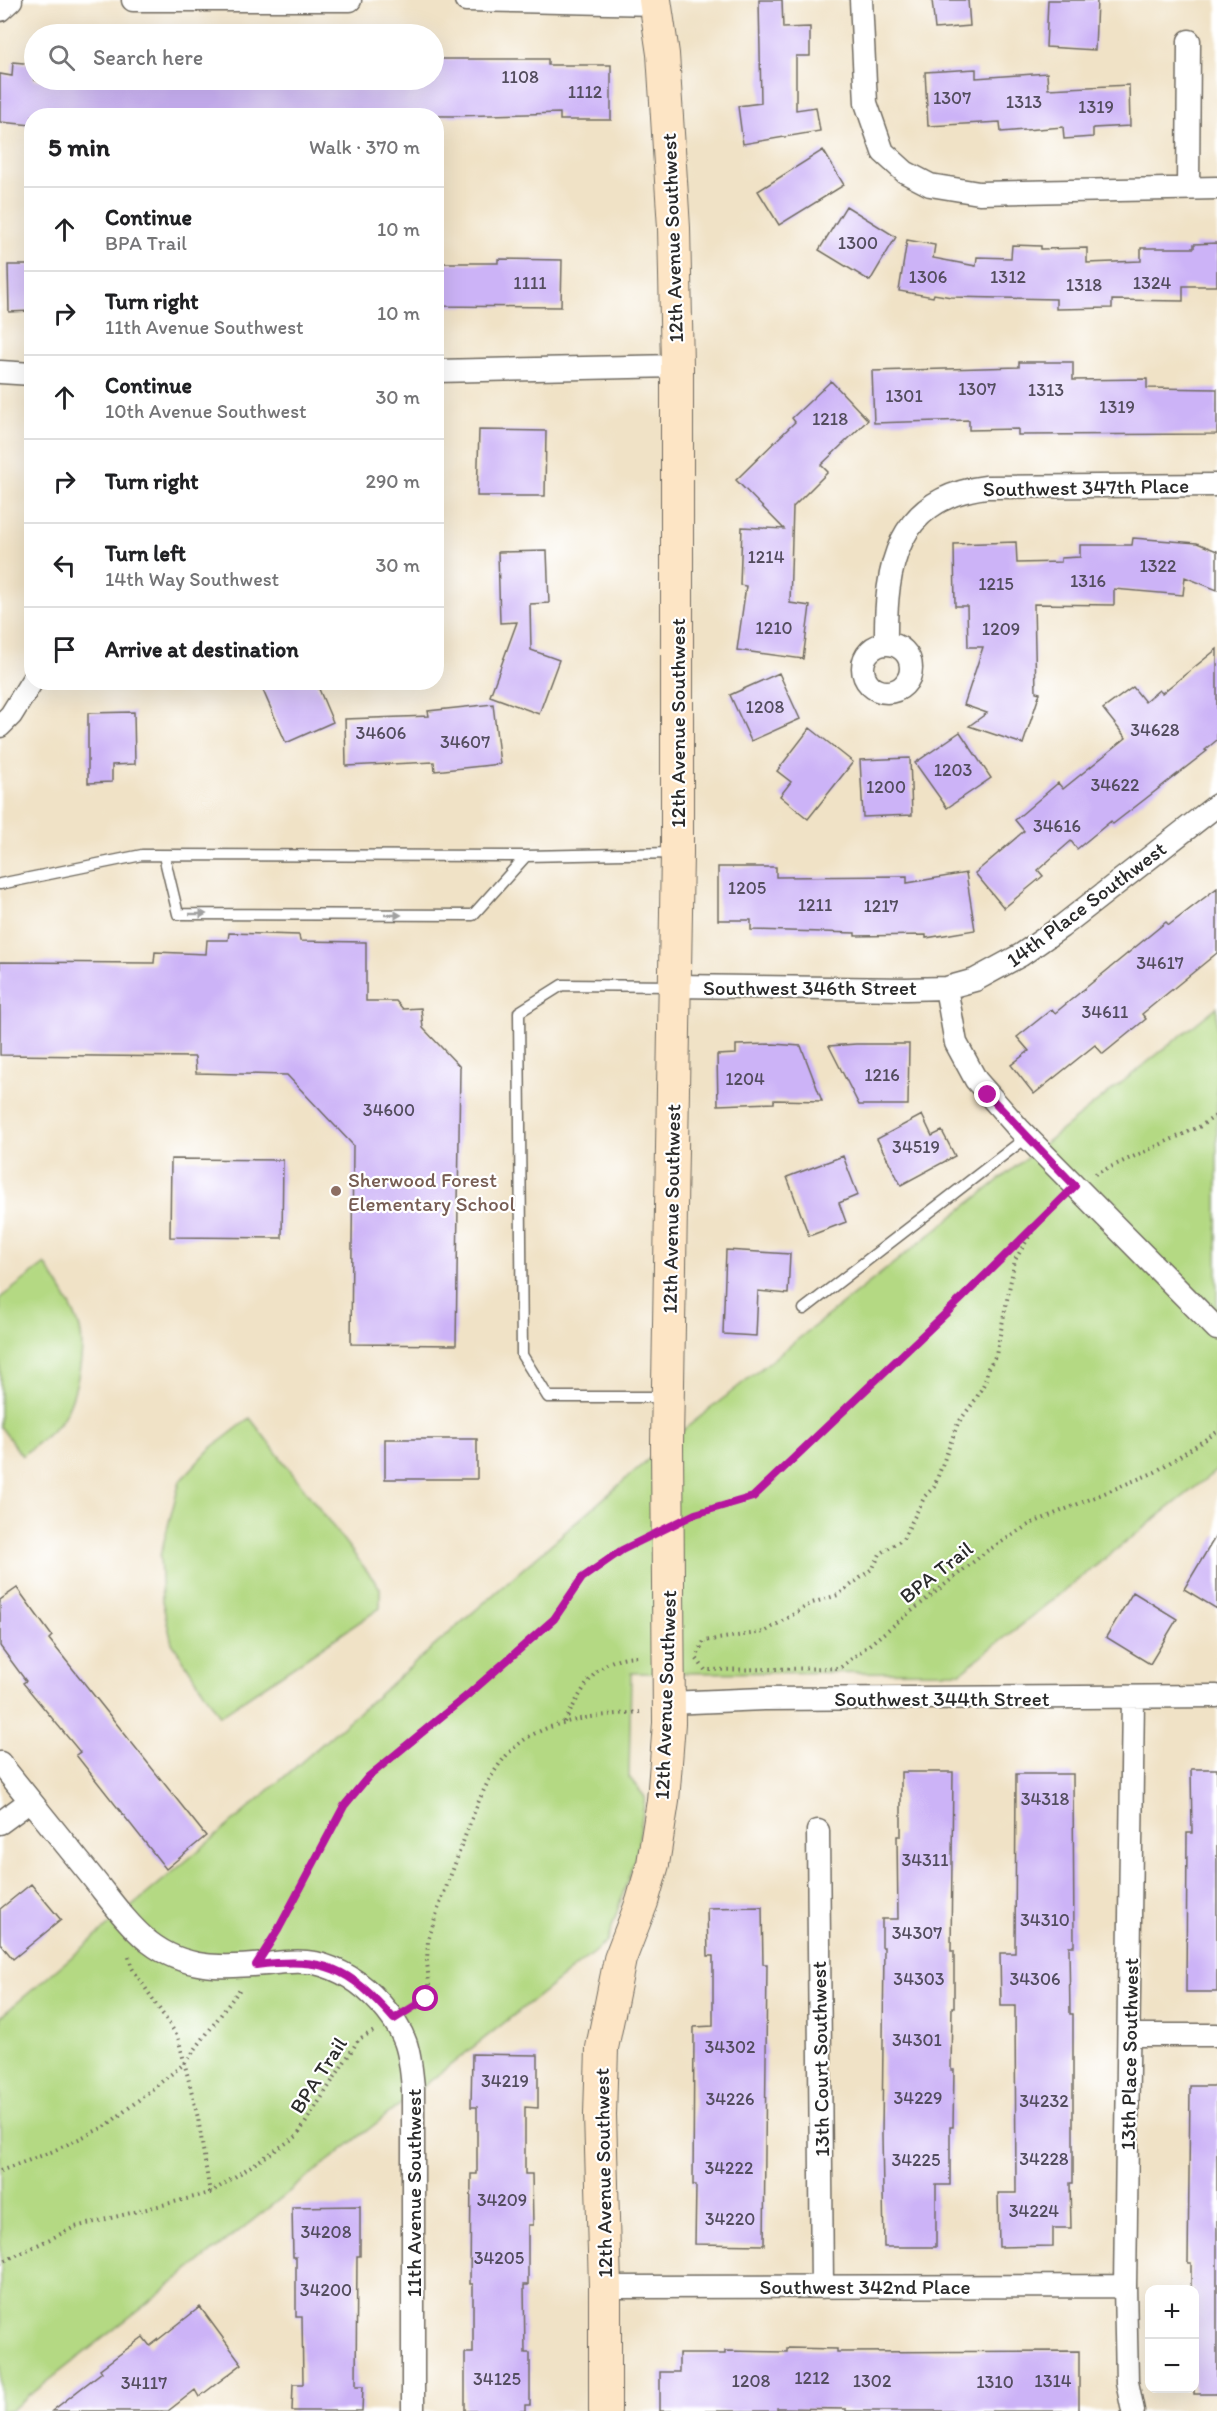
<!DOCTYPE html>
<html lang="en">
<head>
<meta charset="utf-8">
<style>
	body { margin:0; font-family:Itim,sans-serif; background:#f2f2f2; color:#202124 }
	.controls { position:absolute; right:18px; bottom:18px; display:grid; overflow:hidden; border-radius:12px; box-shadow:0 6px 24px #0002 }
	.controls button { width:54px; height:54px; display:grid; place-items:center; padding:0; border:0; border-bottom:2px solid #e0e0e0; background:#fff; color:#202124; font:30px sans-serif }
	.stop { position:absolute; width:18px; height:18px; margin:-14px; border:4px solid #b5179e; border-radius:50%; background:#fff }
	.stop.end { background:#b5179e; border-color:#fff; box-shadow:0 2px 6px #0008 }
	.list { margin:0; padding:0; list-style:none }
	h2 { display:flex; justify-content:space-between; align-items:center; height:78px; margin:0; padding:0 24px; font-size:26px }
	h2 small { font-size:20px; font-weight:400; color:#757577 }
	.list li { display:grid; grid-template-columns:39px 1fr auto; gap:18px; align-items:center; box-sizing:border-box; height:84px; padding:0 24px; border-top:2px solid #e0e0e0 }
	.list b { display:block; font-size:22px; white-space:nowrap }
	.list p { margin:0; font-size:20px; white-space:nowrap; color:#757577 }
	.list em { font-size:20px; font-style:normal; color:#757577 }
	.icon { flex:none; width:33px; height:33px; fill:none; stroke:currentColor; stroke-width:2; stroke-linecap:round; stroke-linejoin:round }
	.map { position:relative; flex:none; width:1217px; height:2411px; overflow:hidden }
	.search { position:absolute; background:#fff; box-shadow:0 6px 24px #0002; left:24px; top:24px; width:420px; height:66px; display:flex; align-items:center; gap:15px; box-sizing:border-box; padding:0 21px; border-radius:33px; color:#757577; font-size:22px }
	.panel { position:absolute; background:#fff; box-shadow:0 6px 24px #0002; left:24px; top:108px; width:420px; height:582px; border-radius:24px }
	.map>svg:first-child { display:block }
	.green { fill:#b4d983; stroke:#708257; stroke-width:1.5 }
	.building { fill:#ccb3f7 }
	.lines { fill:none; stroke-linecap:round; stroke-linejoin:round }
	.lane-casing { stroke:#706b61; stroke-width:13 }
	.street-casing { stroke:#706b61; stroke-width:25 }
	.secondary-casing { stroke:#706b61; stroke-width:34 }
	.path { stroke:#706b61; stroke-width:4; stroke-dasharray:1.5 4.5; stroke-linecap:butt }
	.lane { stroke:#fff; stroke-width:10 }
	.street { stroke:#fff; stroke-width:22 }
	.secondary { stroke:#fde5c5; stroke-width:32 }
	.oneway { fill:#a0a0a0 }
	.route { stroke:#b5179e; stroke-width:8 }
	.education-dot { fill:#8d6e63; stroke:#fff; stroke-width:2 }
	.labels { text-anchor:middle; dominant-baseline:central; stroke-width:4.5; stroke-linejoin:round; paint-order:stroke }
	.number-label { font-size:18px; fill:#534d5e }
	.street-label { font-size:21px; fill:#2b2b2b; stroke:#fff }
	.education-label { font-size:21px; fill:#785e54; stroke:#fff; text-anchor:start }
</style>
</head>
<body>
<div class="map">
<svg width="1217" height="2411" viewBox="0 0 1217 2411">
	<rect width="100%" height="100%" fill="#fff"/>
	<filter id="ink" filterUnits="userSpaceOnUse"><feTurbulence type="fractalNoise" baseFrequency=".0167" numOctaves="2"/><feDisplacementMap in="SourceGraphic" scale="12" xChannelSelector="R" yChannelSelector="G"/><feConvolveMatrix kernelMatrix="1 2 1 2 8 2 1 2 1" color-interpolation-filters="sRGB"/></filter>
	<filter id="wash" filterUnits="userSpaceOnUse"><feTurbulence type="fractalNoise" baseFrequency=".008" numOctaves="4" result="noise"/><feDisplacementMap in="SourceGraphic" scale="24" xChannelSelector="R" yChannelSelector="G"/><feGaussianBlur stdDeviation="1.35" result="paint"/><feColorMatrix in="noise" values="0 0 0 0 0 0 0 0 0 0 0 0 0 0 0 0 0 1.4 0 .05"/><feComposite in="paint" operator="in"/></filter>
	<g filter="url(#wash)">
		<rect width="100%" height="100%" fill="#f0e2c6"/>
		<!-- green -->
		<path class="green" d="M 1217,1007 L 1217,1470 L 961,1672 L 631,1673 L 629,1777 L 645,1797 L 637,1852 L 607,1942 L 10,2411 L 0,2411 L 0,2017 L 236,1819 L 667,1443 Z
			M 45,1264 C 58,1284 73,1306 80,1329 C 86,1354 75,1402 60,1422 C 50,1435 34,1445 22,1456 L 0,1426 L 0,1298 Z
			M 250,1418 L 380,1588 L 380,1608 L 220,1716 L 172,1643 L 162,1601 L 160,1556 L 180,1481 L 210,1449 Z"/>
		<g id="blocks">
			<!-- building -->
			<path class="building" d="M 759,0 L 782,0 L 783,28 L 810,27 L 810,56 L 796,56 L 796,110 L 816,107 L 820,131 L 743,144 L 738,106 L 761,103 Z
				M 932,0 L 968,0 L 970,26 L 935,29 Z
				M 1048,0 L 1097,0 L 1095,50 L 1046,47 Z
				M 434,59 L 548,59 L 548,65 L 611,65 L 611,120 L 560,120 L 560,113 L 454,116 L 133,114 L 32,116 L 32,125 L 0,122 L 0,74 L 12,76 L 13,62 L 34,64 L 34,80 L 309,81 L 434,80 Z
				M 976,69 L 976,78 L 1047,73 L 1048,89 L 1129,85 L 1130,126 L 1093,128 L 1093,137 L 1064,139 L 1063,127 L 1001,132 L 1000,122 L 928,126 L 925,72 Z
				M 823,150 L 844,185 L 779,225 L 758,191 Z
				M 846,206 L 896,237 L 870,281 L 819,250 Z
				M 907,240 L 935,245 L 933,258 L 976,266 L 977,257 L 1011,258 L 1012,245 L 1041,246 L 1041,249 L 1087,248 L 1087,263 L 1141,261 L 1141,248 L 1194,248 L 1194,244 L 1217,243 L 1217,286 L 1183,286 L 1183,301 L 1112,300 L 1112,308 L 1056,309 L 1056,299 L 951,297 L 934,294 L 933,297 L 899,291 Z
				M 498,259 L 562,260 L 561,307 L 436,306 L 436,263 L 498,263 Z
				M 8,265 L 32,265 L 32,311 L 9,312 Z
				M 1019,362 L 1073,362 L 1073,380 L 1147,379 L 1147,388 L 1217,389 L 1217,434 L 1018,435 L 1018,429 L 969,430 L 969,420 L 874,423 L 872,371 L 1019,367 Z
				M 831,381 L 868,420 L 821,465 L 828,472 L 793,507 L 790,603 L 810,606 L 803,659 L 737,650 L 746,586 L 740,585 L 742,527 L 784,529 L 736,480 L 795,422 L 792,418 Z
				M 479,430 L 546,431 L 545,496 L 477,496 Z
				M 1133,538 L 1197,543 L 1217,551 L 1217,590 L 1185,577 L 1183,595 L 1114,589 L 1114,605 L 1034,604 L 1036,692 L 1040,693 L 1023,744 L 969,726 L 987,713 L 964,705 L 983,647 L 968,647 L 967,606 L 955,606 L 954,544 L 1016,542 L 1017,563 L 1061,562 L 1061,558 L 1080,557 L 1080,545 L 1132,545 Z
				M 547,551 L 549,603 L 530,604 L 531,650 L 559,660 L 539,714 L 490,696 L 517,622 L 500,623 L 498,552 Z
				M 1217,649 L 1217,740 L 1205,750 L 1207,751 L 1113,824 L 1111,821 L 1077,849 L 1071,841 L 1038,870 L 1043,876 L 1004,908 L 975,873 L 1024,831 L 1015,820 L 1058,783 L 1063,789 L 1126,738 L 1103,709 L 1133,687 L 1145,702 L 1159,690 L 1162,693 Z
				M 779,673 L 800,719 L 751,741 L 730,695 Z
				M 275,682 L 316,682 L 333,722 L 286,743 L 262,688 Z
				M 493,704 L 500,764 L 435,771 L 434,762 L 346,766 L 345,719 L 429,716 L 428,711 Z
				M 134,712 L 135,764 L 112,765 L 112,782 L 88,783 L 88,713 Z
				M 810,728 L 853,762 L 808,819 L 780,796 L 791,782 L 777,771 Z
				M 960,732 L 991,778 L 947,808 L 915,763 Z
				M 910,758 L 912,815 L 863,817 L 860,760 Z
				M 718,867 L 776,867 L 776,877 L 907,876 L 907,883 L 966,873 L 975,930 L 926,938 L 926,935 L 855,936 L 855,933 L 751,930 L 751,920 L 718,920 Z
				M 1217,888 L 1217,953 L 1142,1014 L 1146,1019 L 1103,1054 L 1095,1045 L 1034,1094 L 1011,1065 L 1029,1051 L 1017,1037 L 1052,1009 L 1055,1013 L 1166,922 L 1169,925 Z
				M 229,933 L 299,935 L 300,941 L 366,942 L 366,1001 L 396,1001 L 403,1009 L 421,1008 L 423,1028 L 460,1067 L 456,1345 L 351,1344 L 353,1145 L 287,1075 L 196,1073 L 195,1057 L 0,1055 L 0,962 L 154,963 L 155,952 L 206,954 L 207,940 L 228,940 Z
				M 773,1044 L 801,1046 L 822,1101 L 774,1100 L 774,1103 L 718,1105 L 717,1055 L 736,1054 L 736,1045 Z
				M 856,1044 L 909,1044 L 908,1105 L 859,1105 L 829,1046 Z
				M 922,1115 L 932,1136 L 942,1131 L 955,1156 L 901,1185 L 877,1139 Z
				M 843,1156 L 858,1195 L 839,1203 L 846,1222 L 809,1236 L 787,1177 Z
				M 171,1159 L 283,1160 L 282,1238 L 170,1237 Z
				M 726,1250 L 790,1254 L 788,1294 L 758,1291 L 756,1336 L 723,1334 Z
				M 385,1439 L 477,1439 L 477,1479 L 385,1479 Z
				M 1217,1534 L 1217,1609 L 1184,1589 Z
				M 17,1588 L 52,1636 L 49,1639 L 206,1836 L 166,1869 L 76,1755 L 80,1752 L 23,1683 L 26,1681 L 0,1646 L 0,1600 Z
				M 1133,1592 L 1177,1619 L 1150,1664 L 1106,1637 Z
				M 1191,1769 L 1217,1769 L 1217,1992 L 1186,1992 L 1187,1833 L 1192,1833 Z
				M 901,1772 L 953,1772 L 951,1951 L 954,1951 L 954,2007 L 952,2007 L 951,2070 L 954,2070 L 953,2127 L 950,2127 L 950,2185 L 936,2185 L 936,2247 L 884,2247 L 882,2135 L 884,1947 L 882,1947 L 882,1919 L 898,1919 L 897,1836 L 901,1836 Z
				M 1016,1774 L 1073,1774 L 1074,1946 L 1069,1946 L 1070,2014 L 1073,2014 L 1073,2183 L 1070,2183 L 1071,2228 L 1053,2228 L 1053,2246 L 999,2247 L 998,2193 L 1016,2193 L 1015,2006 L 1001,2006 L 1000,1953 L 1015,1953 Z
				M 31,1884 L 61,1920 L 13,1959 L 0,1943 L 0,1909 Z
				M 762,1907 L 763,1964 L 767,1964 L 764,2245 L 695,2244 L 696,2185 L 693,2185 L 694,2027 L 713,2026 L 713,1956 L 708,1956 L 707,1908 Z
				M 472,2054 L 538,2055 L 538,2108 L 525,2107 L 525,2174 L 532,2174 L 533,2225 L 528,2225 L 528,2285 L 524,2285 L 525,2353 L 530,2353 L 530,2405 L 525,2405 L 525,2411 L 465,2411 L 465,2353 L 473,2353 L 473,2284 L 470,2284 L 471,2174 L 477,2174 L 477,2107 L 471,2107 Z
				M 1190,2086 L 1217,2086 L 1217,2394 L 1194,2394 L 1194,2289 L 1191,2289 L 1191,2263 L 1188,2263 Z
				M 360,2206 L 360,2256 L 357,2256 L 356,2386 L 363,2386 L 362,2411 L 292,2411 L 293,2384 L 303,2384 L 302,2317 L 296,2317 L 296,2257 L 293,2257 L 292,2207 Z
				M 200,2307 L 242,2364 L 199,2397 L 195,2390 L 168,2411 L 52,2411 L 102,2372 L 100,2369 L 143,2337 L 150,2346 Z
				M 787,2348 L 837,2349 L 837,2352 L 1079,2351 L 1079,2411 L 846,2411 L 846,2409 L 777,2408 L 777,2411 L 660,2411 L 660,2372 L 679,2372 L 679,2354 L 725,2354 L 725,2351 L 787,2352 Z"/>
		</g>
	</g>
	<g filter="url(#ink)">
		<use href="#blocks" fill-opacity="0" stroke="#706b61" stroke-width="1.5"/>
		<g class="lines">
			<!-- lane casing -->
			<g class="lane-casing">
				<path id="lane" d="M 164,856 L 178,914 L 473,915 L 526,856
					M 0,884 L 142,855 L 526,856 L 673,853
					M 804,1309 L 1027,1137
					M 665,1397 L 548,1397 L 522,1355 L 519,1012 L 562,985 L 674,986"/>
			</g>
			<!-- street casing -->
			<g class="street-casing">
				<path id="street" d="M 133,0 L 350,0
					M 466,0 L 656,4
					M 861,0 L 866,103 L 883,152 L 905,172 L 930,185 L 979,193 L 1217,188
					M 0,10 L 11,0
					M 1188,188 L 1189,41
					M 436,371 L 677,366
					M 0,372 L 32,374
					M 886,643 C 885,567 896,498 986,487 L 1217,485
					M863 668a24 24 0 1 1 48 0a24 24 0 1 1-48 0Z
					M 0,726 L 11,715 L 32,681
					M 675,986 L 906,989 L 946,988 L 975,980 L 1021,955 L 1061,927 L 1217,805
					M 946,988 L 956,1043 L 976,1080 L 1019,1129 L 1217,1329
					M 668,1703 L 764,1699 L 1217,1696
					M 0,1763 C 31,1801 61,1839 92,1877 C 109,1898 127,1924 149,1942 C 185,1970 222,1968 266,1964 C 282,1962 299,1960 315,1963 C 341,1969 363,1984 380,2003 C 407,2033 410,2050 413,2089 L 413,2411
					M 0,1823 L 30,1801
					M 818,1831 L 822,2287
					M 1130,2035 L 1217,2035
					M 605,2287 L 1125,2286
					M 1133,2411 L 1127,2382 L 1125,2286 L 1133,1697"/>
			</g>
			<!-- secondary casing -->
			<g class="secondary-casing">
				<path id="secondary" d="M 605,2411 L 605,2287 L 600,2115 L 602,2048 L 620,1959 L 642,1902 L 653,1864 L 663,1801 L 669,1723 L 667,1443 L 677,853 L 677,366 L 674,228 L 663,54 L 655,0"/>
			</g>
			<!-- path -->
			<path class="path" d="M 1095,1174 L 1199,1127 L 1217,1115
				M 696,1513 L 753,1497 L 962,1298 L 1059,1202
				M 698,1654 L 704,1641 L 764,1632 L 812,1603 L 838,1595 L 873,1568 L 880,1554 L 903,1539 L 925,1496 L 934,1487 L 958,1423 L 976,1399 L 985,1382 L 988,1368 L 996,1355 L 1015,1260 L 1035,1227
				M 697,1659 L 705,1670 L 840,1668 L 987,1551 L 1030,1524 L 1155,1472 L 1217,1432
				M 564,1722 C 585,1688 594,1656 640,1656
				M 272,1940 L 344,1806 L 368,1777 L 469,1693 L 554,1619 L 582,1578 L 622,1550 L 641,1541
				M 129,1957 L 132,1968 L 178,2037 L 198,2118 L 210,2193
				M 414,2007 L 430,1996 L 427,1961 L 428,1941 L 432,1928 C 440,1901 451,1876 460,1850 C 477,1805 492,1752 540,1731 C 572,1717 606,1715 640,1712
				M 0,2171 L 51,2152 L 106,2126 L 185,2063 L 240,1989
				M 0,2263 L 75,2227 L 210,2193 L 297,2136 L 359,2039 L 374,2031"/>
			<!-- lane -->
			<use href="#lane" class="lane"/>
			<!-- street -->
			<use href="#street" class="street"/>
			<!-- secondary -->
			<use href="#secondary" class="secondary"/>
		</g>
		<!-- one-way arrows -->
		<defs><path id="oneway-solid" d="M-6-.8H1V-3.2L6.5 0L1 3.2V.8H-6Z" transform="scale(1.5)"/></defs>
		<g class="oneway">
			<use href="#oneway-solid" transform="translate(198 914)"/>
			<use href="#oneway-solid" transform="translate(393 915)"/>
		</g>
	</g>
	<g class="lines" filter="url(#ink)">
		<!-- route -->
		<path class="route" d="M 426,1999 L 394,2019 C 348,1967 326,1957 256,1965 L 278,1930 L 344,1806 L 368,1777 L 470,1693 L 554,1619 L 582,1578 L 622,1550 L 695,1514 L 753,1497 L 962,1298 L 1075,1186 L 988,1095"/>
	</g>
	<!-- markers -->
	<circle class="education-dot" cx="336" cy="1191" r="6"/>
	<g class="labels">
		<!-- number labels -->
		<g class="number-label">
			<text x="520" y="77">1108</text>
			<text x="585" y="92">1112</text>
			<text x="952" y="98">1307</text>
			<text x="1024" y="102">1313</text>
			<text x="1096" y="107">1319</text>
			<text x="858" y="243">1300</text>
			<text x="928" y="277">1306</text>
			<text x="1008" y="277">1312</text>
			<text x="530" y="283">1111</text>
			<text x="1152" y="283">1324</text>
			<text x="1084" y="285">1318</text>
			<text x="977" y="389">1307</text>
			<text x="1046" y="390">1313</text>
			<text x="904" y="396">1301</text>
			<text x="1117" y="407">1319</text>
			<text x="830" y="419">1218</text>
			<text x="766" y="557">1214</text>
			<text x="1158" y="566">1322</text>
			<text x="1088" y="581">1316</text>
			<text x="996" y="584">1215</text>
			<text x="774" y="628">1210</text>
			<text x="1001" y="629">1209</text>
			<text x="765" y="707">1208</text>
			<text x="1155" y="730">34628</text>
			<text x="381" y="733">34606</text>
			<text x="465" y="742">34607</text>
			<text x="953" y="770">1203</text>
			<text x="1115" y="785">34622</text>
			<text x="886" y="787">1200</text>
			<text x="1057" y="826">34616</text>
			<text x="747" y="888">1205</text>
			<text x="815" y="905">1211</text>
			<text x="881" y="906">1217</text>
			<text x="1160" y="963">34617</text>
			<text x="1105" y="1012">34611</text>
			<text x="882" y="1075">1216</text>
			<text x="745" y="1079">1204</text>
			<text x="389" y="1110">34600</text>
			<text x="916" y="1147">34519</text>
			<text x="1045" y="1799">34318</text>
			<text x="925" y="1860">34311</text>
			<text x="1045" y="1920">34310</text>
			<text x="917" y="1933">34307</text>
			<text x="919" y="1979">34303</text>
			<text x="1035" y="1979">34306</text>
			<text x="917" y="2040">34301</text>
			<text x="730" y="2047">34302</text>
			<text x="505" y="2081">34219</text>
			<text x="918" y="2098">34229</text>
			<text x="730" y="2099">34226</text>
			<text x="1044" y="2101">34232</text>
			<text x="1044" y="2159">34228</text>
			<text x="916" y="2160">34225</text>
			<text x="729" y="2168">34222</text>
			<text x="502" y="2200">34209</text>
			<text x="1034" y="2211">34224</text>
			<text x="730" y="2219">34220</text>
			<text x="326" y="2232">34208</text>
			<text x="499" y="2258">34205</text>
			<text x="326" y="2290">34200</text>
			<text x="812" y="2378">1212</text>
			<text x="497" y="2379">34125</text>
			<text x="751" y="2381">1208</text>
			<text x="872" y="2381">1302</text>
			<text x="1053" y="2381">1314</text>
			<text x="995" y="2382">1310</text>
			<text x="144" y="2383">34117</text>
		</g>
		<!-- street labels -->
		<g class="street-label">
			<text transform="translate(672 238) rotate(-92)">12th Avenue Southwest</text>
			<text transform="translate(1086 487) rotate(-1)">Southwest 347th Place</text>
			<text transform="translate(677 723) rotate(-90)">12th Avenue Southwest</text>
			<text transform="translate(1086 904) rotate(-37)">14th Place Southwest</text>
			<text x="810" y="987">Southwest 346th Street</text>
			<text transform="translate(671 1209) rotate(-89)">12th Avenue Southwest</text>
			<text transform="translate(936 1572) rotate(-38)">BPA Trail</text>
			<text transform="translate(665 1695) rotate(-88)">12th Avenue Southwest</text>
			<text x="942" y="1698">Southwest 344th Street</text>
			<text transform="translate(1129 2054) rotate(-89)">13th Place Southwest</text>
			<text transform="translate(820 2059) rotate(-91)">13th Court Southwest</text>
			<text transform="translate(318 2075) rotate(-57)">BPA Trail</text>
			<text transform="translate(603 2173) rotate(-91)">12th Avenue Southwest</text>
			<text transform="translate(413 2193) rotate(-90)">11th Avenue Southwest</text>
			<text x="865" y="2286">Southwest 342nd Place</text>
		</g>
		<!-- education labels -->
		<g class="education-label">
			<text x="348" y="1179">Sherwood Forest<tspan x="348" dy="24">Elementary School</tspan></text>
		</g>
	</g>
</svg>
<div class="controls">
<button>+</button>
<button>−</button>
</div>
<div class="stop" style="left:426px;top:1999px"></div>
<div class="stop end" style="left:988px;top:1095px"></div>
<div class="search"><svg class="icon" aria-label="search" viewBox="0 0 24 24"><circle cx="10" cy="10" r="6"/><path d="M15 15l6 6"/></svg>Search here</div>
<section class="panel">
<h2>5 min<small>Walk · 370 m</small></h2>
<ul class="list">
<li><svg class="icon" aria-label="ahead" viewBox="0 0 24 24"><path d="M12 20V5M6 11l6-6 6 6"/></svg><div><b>Continue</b><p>BPA Trail</p></div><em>10 m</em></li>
<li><svg class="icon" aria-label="right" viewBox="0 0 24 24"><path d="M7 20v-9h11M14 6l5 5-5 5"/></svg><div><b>Turn right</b><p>11th Avenue Southwest</p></div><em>10 m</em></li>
<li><svg class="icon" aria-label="ahead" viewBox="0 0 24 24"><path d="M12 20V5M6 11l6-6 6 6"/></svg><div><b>Continue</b><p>10th Avenue Southwest</p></div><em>30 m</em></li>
<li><svg class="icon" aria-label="right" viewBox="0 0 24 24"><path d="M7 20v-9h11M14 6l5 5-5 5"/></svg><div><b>Turn right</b></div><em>290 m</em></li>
<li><svg class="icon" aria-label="left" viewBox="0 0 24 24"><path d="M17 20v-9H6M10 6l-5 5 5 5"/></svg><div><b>Turn left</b><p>14th Way Southwest</p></div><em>30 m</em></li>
<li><svg class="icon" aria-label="arrive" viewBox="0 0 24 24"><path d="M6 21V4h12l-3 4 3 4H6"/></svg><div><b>Arrive at destination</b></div></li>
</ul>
</section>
</div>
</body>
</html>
